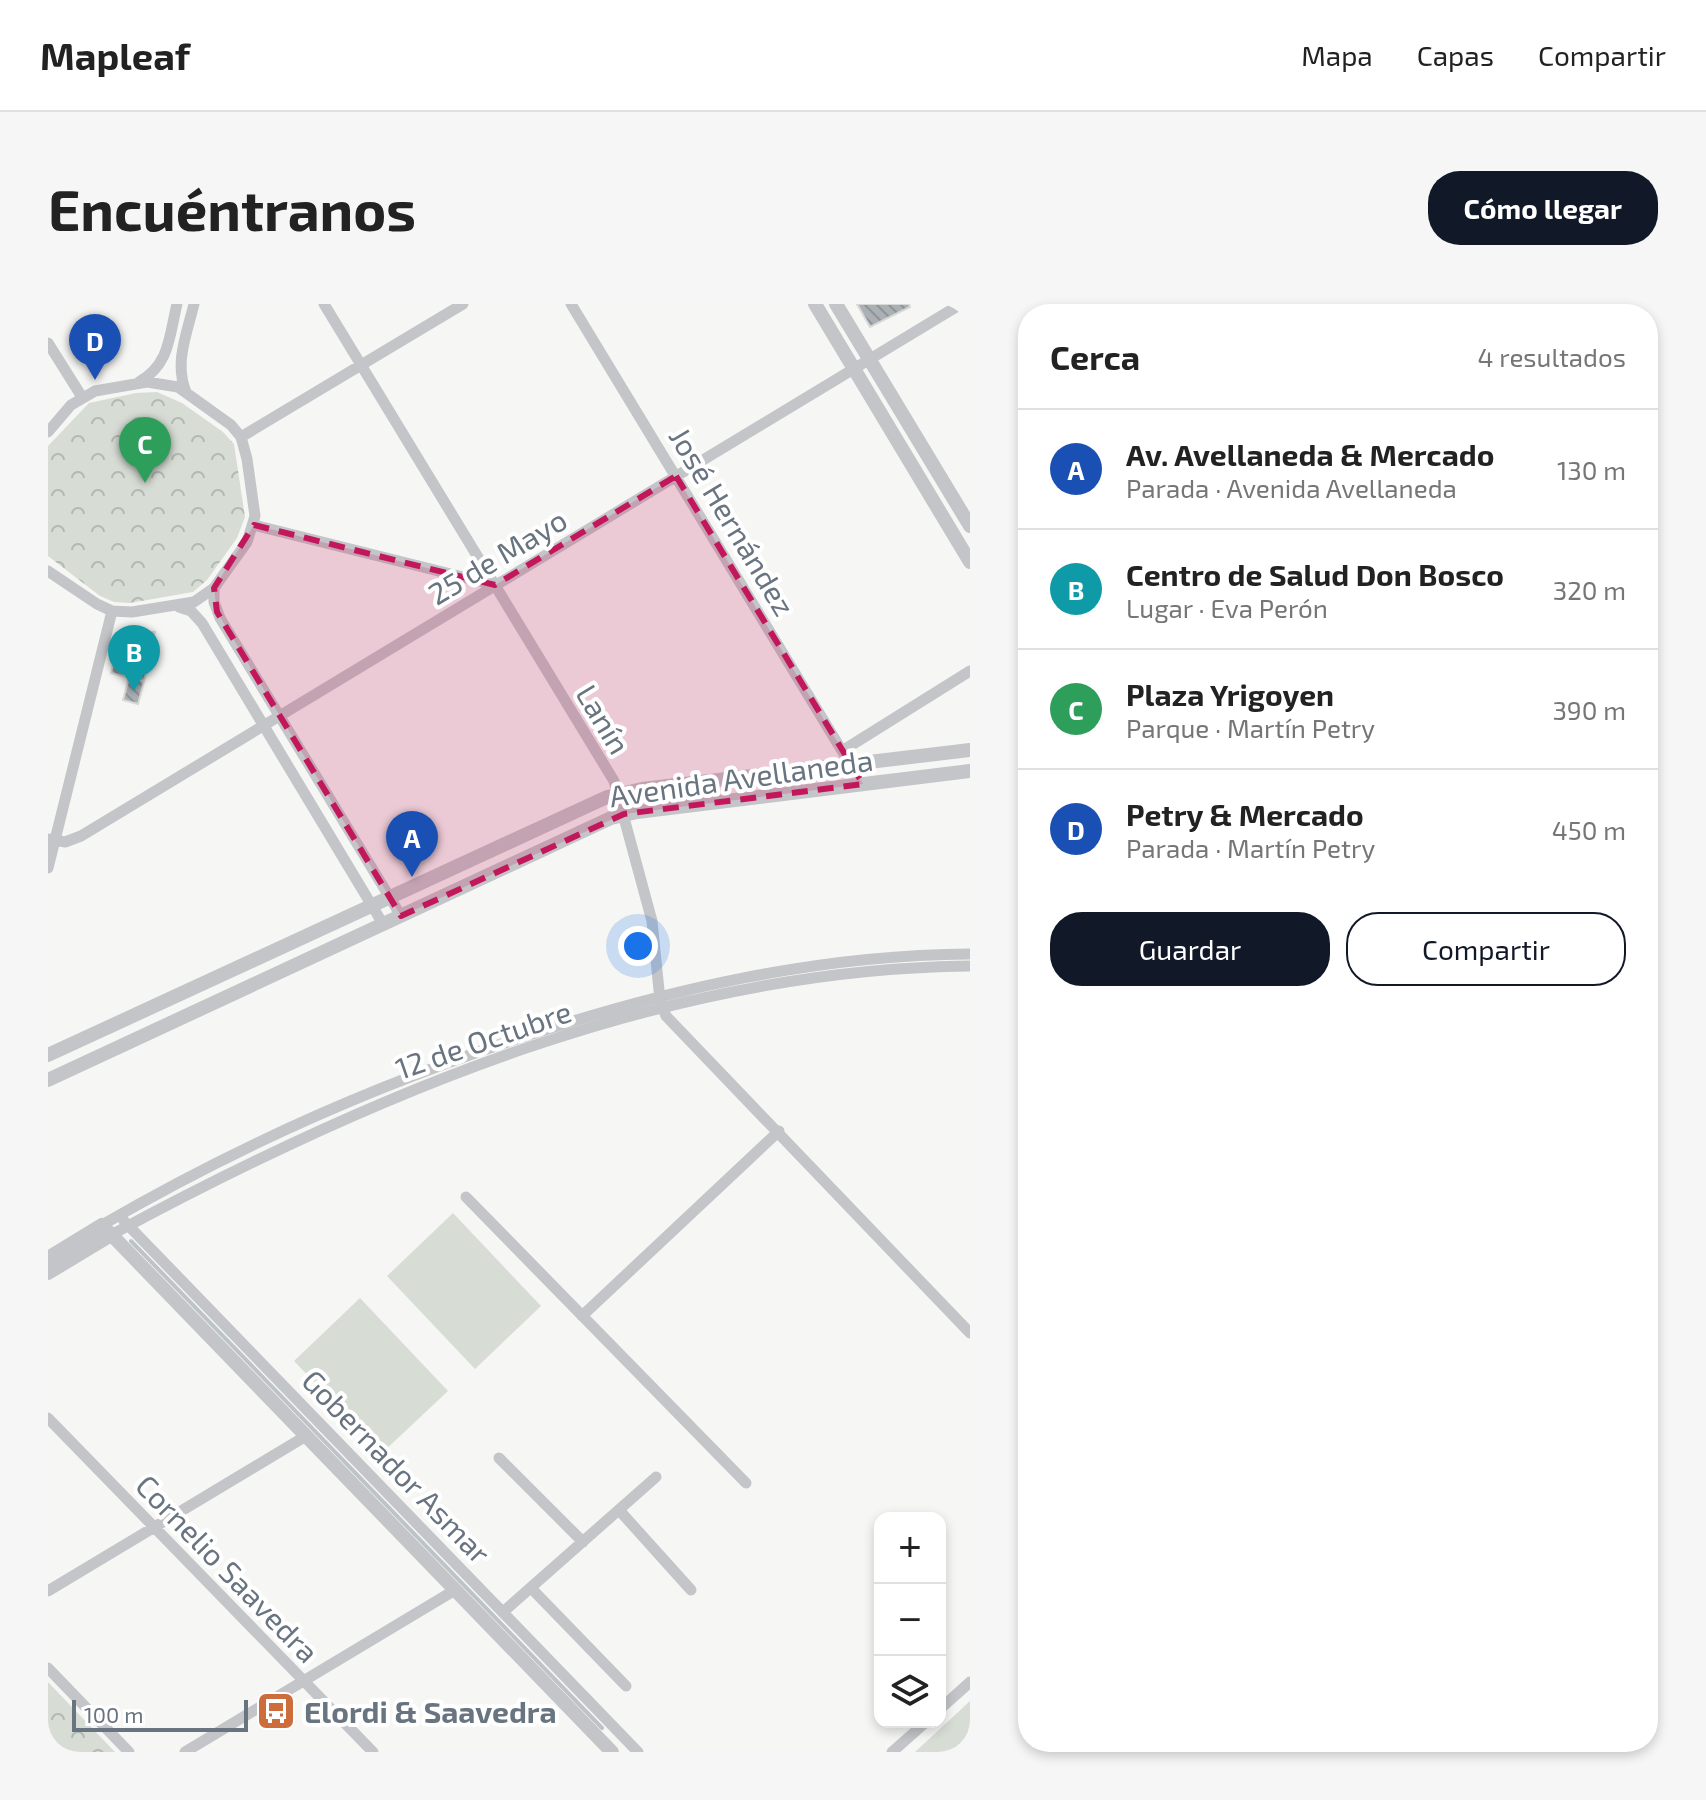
<!DOCTYPE html>
<html lang="es">
<head>
<meta charset="utf-8">
<style>
	body { margin:0; font-family:"Exo 2",sans-serif; background:#f6f6f6; color:#222 }
	.controls { position:absolute; right:24px; bottom:24px; display:grid; overflow:hidden; border-radius:16px; box-shadow:0 4px 12px #0003 }
	.controls button { width:72px; height:72px; display:grid; place-items:center; padding:0; border:0; border-bottom:2px solid #e0e0e0; background:#fff; color:#222; font:40px sans-serif }
	.scale { position:absolute; left:24px; bottom:20px; width:176px; box-sizing:border-box; padding-left:8px; border:4px solid #697481; border-top:0; font-size:22px; line-height:28px; white-space:nowrap; color:#697481; -webkit-text-stroke:6px #fff; paint-order:stroke }
	.you { position:absolute; left:590px; top:642px; width:28px; height:28px; margin:-20px; border:6px solid #fff; border-radius:50%; background:#1a73e8; box-shadow:0 0 0 12px #1a73e833 }
	.badge { display:grid; place-items:center; width:52px; height:52px; border-radius:50%; background:#111827; color:#fff; font-size:26px; font-weight:700 }
	.pin { position:absolute; translate:-50% -66px; filter:drop-shadow(0 2px 4px #0008) }
	.pin::after { content:''; position:absolute; top:42px; width:28px; height:24px; background:inherit; clip-path:polygon(0 0,100% 0,50% 100%) }
	.list { margin:0; padding:0; list-style:none }
	h2 { display:flex; justify-content:space-between; align-items:center; height:104px; margin:0; padding:0 32px; font-size:34px }
	h2 small { font-size:26px; font-weight:400; color:#767676 }
	.list li { display:grid; grid-template-columns:52px 1fr auto; gap:24px; align-items:center; box-sizing:border-box; height:120px; padding:0 32px; border-top:2px solid #e0e0e0 }
	.list b { display:block; font-size:30px; white-space:nowrap }
	.list p { margin:0; font-size:26px; white-space:nowrap; color:#767676 }
	.list em { font-size:26px; font-style:normal; color:#767676 }
	.actions { display:flex; gap:16px; padding:24px 32px }
	.actions a { flex:1; padding:18px 0; border:2px solid #111827; border-radius:32px; text-align:center; font-size:28px; color:#111827 }
	.actions .main { background:#111827; color:#fff }
	.icon { flex:none; width:44px; height:44px; fill:none; stroke:currentColor; stroke-width:2; stroke-linecap:round; stroke-linejoin:round }
	.map { position:relative; flex:none; width:922px; height:1448px; overflow:hidden; border-radius:32px }
	header { display:flex; align-items:center; gap:48px; box-sizing:border-box; height:112px; padding:0 40px; background:#fff; border-bottom:2px solid #e0e0e0 }
	header strong { font-size:38px }
	nav { display:flex; gap:44px; margin-inline-start:auto; font-size:28px }
	.intro { display:flex; align-items:center; justify-content:space-between; box-sizing:border-box; height:192px; padding:0 48px }
	h1 { margin:0; font-size:56px }
	.button { padding:20px 36px; border-radius:32px; background:#111827; color:#fff; font-size:28px; font-weight:700 }
	main { display:flex; gap:48px; padding:0 48px }
	aside { flex:1; background:#fff; border-radius:32px; box-shadow:0 4px 12px #0003 }
	.map>svg:first-child { display:block }
	.forest { fill:url(#forest-crowns) }
	.garden { fill:#d7ddd5 }
	.lines { fill:none; stroke-linecap:round; stroke-linejoin:round }
	.stream { stroke:#bdc4c9; stroke-width:4 }
	.building { fill:url(#building-back-hatch); stroke:#d8d8d6; stroke-width:2 }
	.minor { stroke:#c3c5c8; stroke-width:11 }
	.tertiary { stroke:#c3c5c8; stroke-width:14 }
	.marked { fill:#c2185b; fill-opacity:0.2; stroke:#c2185b; stroke-width:6; stroke-dasharray:16 10; stroke-linejoin:round }
	.labels { text-anchor:middle; dominant-baseline:central; stroke-width:8; stroke-linejoin:round; paint-order:stroke }
	.street-label { font-size:30px; fill:#697481; stroke:#fff }
	.poi-label { font-size:30px; font-weight:bold; fill:#697481; stroke:#fff; text-anchor:start }
</style>
</head>
<body>
<header>
<strong>Mapleaf</strong>
<nav><a>Mapa</a><a>Capas</a><a>Compartir</a></nav>
</header>
<div class="intro"><h1>Encuéntranos</h1><a class="button">Cómo llegar</a></div>
<main>
<div class="map">
<svg width="922" height="1448" viewBox="0 0 922 1448">
	<defs>
		<pattern id="forest-crowns" width="20" height="18" patternUnits="userSpaceOnUse" patternTransform="scale(2)"><rect width="20" height="18" fill="#d7ddd5"/><path d="M2 6a3 3 0 1 1 6 0M12 15a3 3 0 1 1 6 0" fill="none" stroke="#b2b8b2"/></pattern>
		<pattern id="building-back-hatch" width="6" height="6" patternUnits="userSpaceOnUse" patternTransform="scale(2)"><rect width="6" height="6" fill="#abb0b5"/><path d="M-1 5l2 2M0 0l6 6M5-1l2 2" fill="none" stroke="#8f9499"/></pattern>
	</defs>
	<rect width="100%" height="100%" fill="#f6f6f4"/>
	<!-- forest -->
	<path class="forest" d="M 109,88 L 134,99 L 175,128 L 186,140 L 197,213 L 189,234 L 159,276 L 145,288 L 82,299 L 66,298 L 52,292 L 0,252 L 0,142 L 41,99 L 88,89 Z
		M 0,1378 L 67,1448 L 0,1448 Z"/>
	<!-- garden -->
	<path class="garden" d="M 405,909 L 493,1002 L 427,1065 L 339,972 Z
		M 312,994 L 400,1087 L 334,1149 L 246,1057 Z
		M 922,1397 L 922,1448 L 867,1448 Z"/>
	<g class="lines">
		<!-- stream -->
		<path class="stream" d="M 83,937 L 554,1424"/>
	</g>
	<!-- building -->
	<path class="building" d="M 809,0 L 861,0 L 862,3 L 822,23 Z
		M 93,327 L 107,328 L 96,377 L 78,373 L 85,345 L 89,346 Z
		M 72,330 L 85,333 L 75,372 L 63,369 Z
		M 81,374 L 96,377 L 90,400 L 75,396 Z"/>
	<g class="lines">
		<!-- minor -->
		<path class="minor" d="M 276,0 L 566,477 L 604,617 L 612,696 L 618,712 L 922,1029
			M 523,0 L 802,460
			M 0,39 L 34,93
			M 91,78 C 122,60 121,33 129,0
			M 138,88 C 126,59 139,29 146,0
			M 0,128 L 23,101 L 47,87 L 99,78 L 130,83 L 183,121 L 193,133 L 199,155 L 207,212 L 199,238 L 166,284 L 146,298 L 84,308 L 64,307 L 49,300 L 0,267
			M 193,133 L 415,0
			M 206,221 L 447,281
			M 166,284 L 166,298 L 172,314 L 353,612
			M 131,303 L 143,307 L 154,319 L 335,620
			M 794,447 L 922,367
			M 0,535 L 17,538 L 33,532 L 913,0
			M 0,564 L 64,307
			M 418,893 L 698,1179
			M 76,917 L 590,1448
			M 54,921 C 190,842 334,778 484,730 C 626,684 771,651 922,650
			M 63,931 C 326,789 618,665 922,662
			M 534,1012 L 731,827
			M 0,1114 L 325,1448
			M 451,1154 L 535,1238
			M 571,1206 L 643,1286
			M 483,1284 L 578,1382
			M 0,1287 L 258,1132
			M 455,1308 L 608,1173
			M 0,1364 L 81,1448
			M 892,1405 L 922,1378
			M 137,1448 L 407,1286
			M 844,1448 L 878,1418"/>
		<!-- tertiary -->
		<path class="tertiary" d="M 767,0 L 922,258
			M 788,0 L 922,222
			M 0,751 L 559,493 L 594,485 L 922,446
			M 0,776 L 563,514 L 589,508 L 922,467
			M 0,954 L 54,921 L 564,1448
			M 0,969 L 63,931"/>
	</g>
	<!-- marked area -->
	<path class="marked" d="M 628,172 L 815,480 L 576,510 L 353,612 L 169,308 L 166,284 L 206,221 L 447,281 Z"/>
	<!-- icons -->
	<defs>
		<g id="bus-square" transform="scale(2)"><rect x="-9" y="-9" width="18" height="18" rx="4" fill="#ce6d3c" stroke="#fff"/><path d="M-5-6H5V4H4V6H2V4H-2V6H-4V4H-5ZM-3.5-4V0h7V-4ZM-3.5 1.2v1.5H-2V1.2ZM2 1.2v1.5H3.5V1.2Z" fill="#fff"/></g>
	</defs>
	<g fill-rule="evenodd">
		<use href="#bus-square" x="228" y="1407"/>
	</g>
	<g class="labels">
		<!-- street labels -->
		<g class="street-label">
			<text transform="translate(685 217) rotate(59)">José Hernández</text>
			<text transform="translate(449 252) rotate(-31)">25 de Mayo</text>
			<text transform="translate(556 415) rotate(59)">Lanín</text>
			<text transform="translate(693 473) rotate(-8)">Avenida Avellaneda</text>
			<text transform="translate(435 735) rotate(-19)">12 de Octubre</text>
			<text transform="translate(349 1162) rotate(46)">Gobernador Asmar</text>
			<text transform="translate(180 1264) rotate(46)">Cornelio Saavedra</text>
		</g>
		<!-- poi labels -->
		<g class="poi-label">
			<text x="256" y="1407">Elordi &amp; Saavedra</text>
		</g>
	</g>
</svg>
<div class="controls">
<button>+</button>
<button>−</button>
<button><svg class="icon" aria-label="layers" viewBox="0 0 24 24"><path d="M12 4l9 5-9 5-9-5zM3 14l9 5 9-5"/></svg></button>
</div>
<div class="scale">100 m</div>
<div class="you"></div>
<div class="pin badge" style="left:364px;top:573px;background:#1a4fb4">A</div>
<div class="pin badge" style="left:86px;top:387px;background:#0f9aa8">B</div>
<div class="pin badge" style="left:97px;top:179px;background:#2e9e5b">C</div>
<div class="pin badge" style="left:47px;top:76px;background:#1a4fb4">D</div>
</div>
<aside>
<h2>Cerca<small>4 resultados</small></h2>
<ul class="list">
<li><span class="badge" style="background:#1a4fb4">A</span><div><b>Av. Avellaneda &amp; Mercado</b><p>Parada · Avenida Avellaneda</p></div><em>130 m</em></li>
<li><span class="badge" style="background:#0f9aa8">B</span><div><b>Centro de Salud Don Bosco</b><p>Lugar · Eva Perón</p></div><em>320 m</em></li>
<li><span class="badge" style="background:#2e9e5b">C</span><div><b>Plaza Yrigoyen</b><p>Parque · Martín Petry</p></div><em>390 m</em></li>
<li><span class="badge" style="background:#1a4fb4">D</span><div><b>Petry &amp; Mercado</b><p>Parada · Martín Petry</p></div><em>450 m</em></li>
</ul>
<div class="actions"><a class="main">Guardar</a><a>Compartir</a></div>
</aside>
</main>
</body>
</html>
